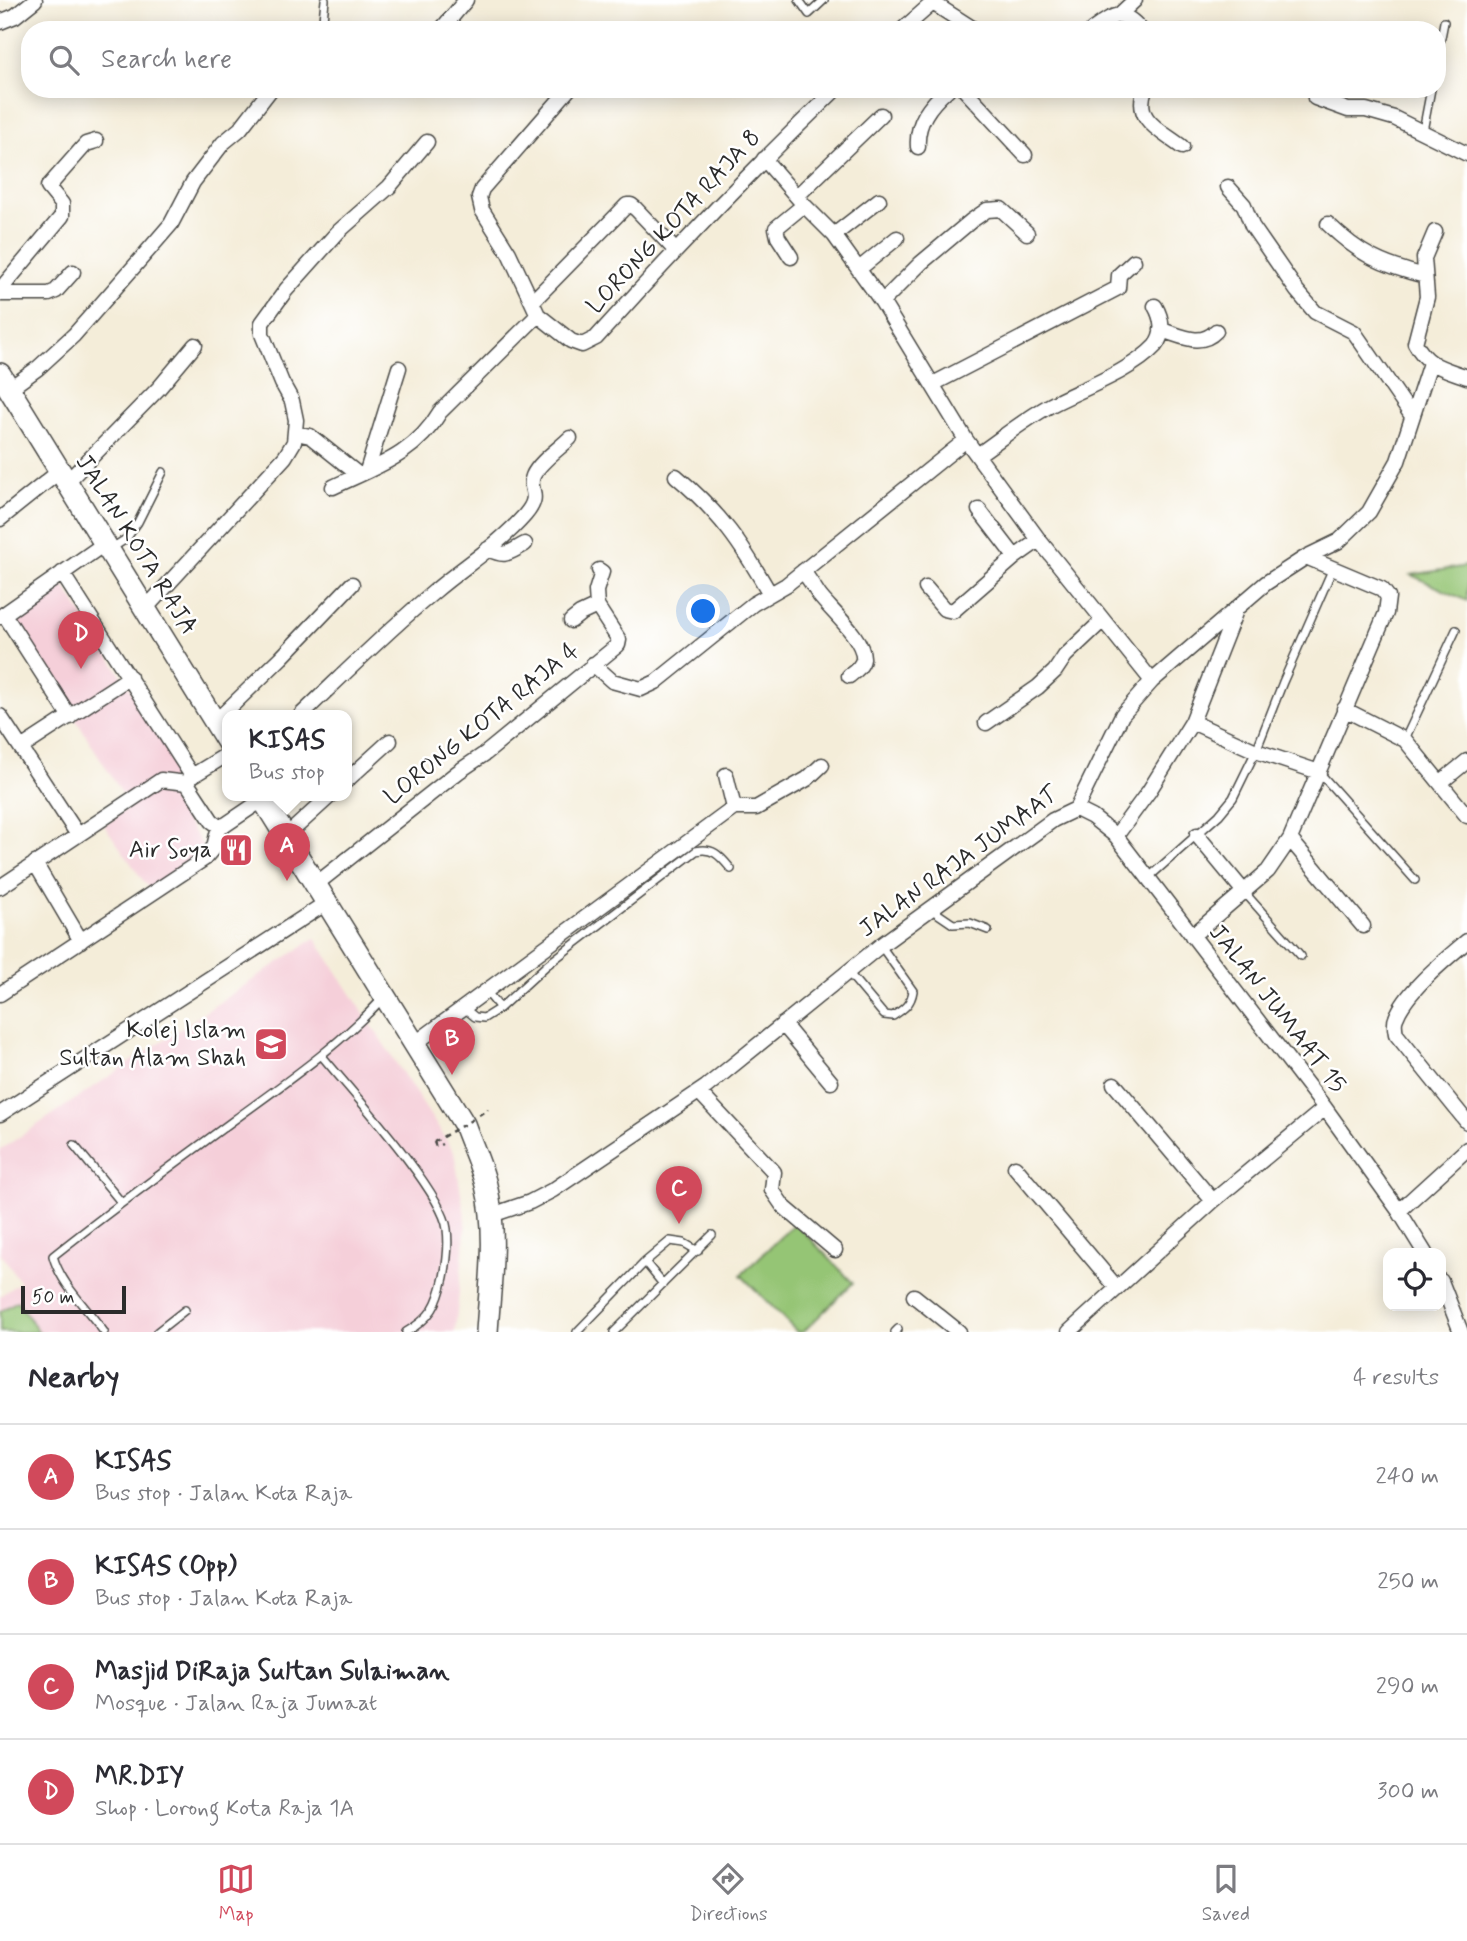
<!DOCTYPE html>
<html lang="en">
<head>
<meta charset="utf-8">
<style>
	body { margin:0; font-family:Mynerve,sans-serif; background:#f2f2f3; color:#2b2b33 }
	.controls { position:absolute; right:21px; bottom:21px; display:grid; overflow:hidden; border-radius:14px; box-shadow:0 4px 18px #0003 }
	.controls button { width:63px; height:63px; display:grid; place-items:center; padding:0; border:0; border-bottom:2px solid #e1e1e2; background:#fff; color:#2b2b33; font:35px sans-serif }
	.scale { position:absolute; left:21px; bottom:18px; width:105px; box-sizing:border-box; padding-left:7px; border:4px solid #2b2b2b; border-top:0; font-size:19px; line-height:24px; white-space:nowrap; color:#2b2b2b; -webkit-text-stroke:5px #fff; paint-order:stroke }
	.you { position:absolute; left:704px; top:612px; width:24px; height:24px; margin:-18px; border:5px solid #fff; border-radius:50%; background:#1a73e8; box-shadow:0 0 0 10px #1a73e833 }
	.badge { display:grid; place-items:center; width:46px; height:46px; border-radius:50%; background:#d1495b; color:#fff; font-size:23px; font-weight:700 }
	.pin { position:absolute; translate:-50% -58px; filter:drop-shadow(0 2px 4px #0008) }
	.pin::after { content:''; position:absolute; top:37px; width:24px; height:21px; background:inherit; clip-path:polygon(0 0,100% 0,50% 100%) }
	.popup { position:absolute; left:222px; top:710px; width:130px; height:91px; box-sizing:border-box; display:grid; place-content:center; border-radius:14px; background:#fff; filter:drop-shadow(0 2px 5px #0005); font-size:23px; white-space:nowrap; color:#7c7c81 }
	.popup b { font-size:26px; color:#2b2b33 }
	.popup::after { content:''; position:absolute; left:50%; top:100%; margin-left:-14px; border:14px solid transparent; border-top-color:#fff }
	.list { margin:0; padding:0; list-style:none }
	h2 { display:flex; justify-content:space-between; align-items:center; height:91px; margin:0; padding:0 28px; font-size:30px }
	h2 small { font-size:23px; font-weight:400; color:#7c7c81 }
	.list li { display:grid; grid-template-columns:46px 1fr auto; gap:21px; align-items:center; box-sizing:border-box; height:105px; padding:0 28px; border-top:2px solid #e1e1e2 }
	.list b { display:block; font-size:26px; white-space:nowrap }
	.list p { margin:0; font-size:23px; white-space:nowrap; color:#7c7c81 }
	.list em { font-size:23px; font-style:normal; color:#7c7c81 }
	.icon { flex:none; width:38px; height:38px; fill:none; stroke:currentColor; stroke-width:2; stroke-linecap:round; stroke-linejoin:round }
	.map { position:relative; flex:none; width:1467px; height:1332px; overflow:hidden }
	.search { position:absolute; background:#fff; box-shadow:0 4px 18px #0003; left:21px; right:21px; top:21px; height:77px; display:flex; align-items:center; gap:18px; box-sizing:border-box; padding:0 24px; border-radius:28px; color:#7c7c81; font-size:26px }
	.sheet { height:511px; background:#fff }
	nav { display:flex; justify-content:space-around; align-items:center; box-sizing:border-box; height:98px; border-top:2px solid #e1e1e2; background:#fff; font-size:19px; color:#7c7c81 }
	nav a { display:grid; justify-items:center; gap:4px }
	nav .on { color:#d1495b }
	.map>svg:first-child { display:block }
	.built { fill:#f5cfd9 }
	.green { fill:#95c575; stroke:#607850; stroke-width:2 }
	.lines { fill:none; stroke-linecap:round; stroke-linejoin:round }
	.lane-casing { stroke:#494845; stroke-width:10 }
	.street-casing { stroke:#494845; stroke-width:17 }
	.secondary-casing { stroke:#494845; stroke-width:24 }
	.path { stroke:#494845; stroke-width:2.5; stroke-dasharray:5 5; stroke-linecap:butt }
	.lane { stroke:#fff; stroke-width:7 }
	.street { stroke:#fff; stroke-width:14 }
	.secondary { stroke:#fff; stroke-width:21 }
	.path-bridge { stroke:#494845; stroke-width:2.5; stroke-dasharray:5 5; stroke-linecap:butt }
	.labels { text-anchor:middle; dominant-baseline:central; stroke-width:5; stroke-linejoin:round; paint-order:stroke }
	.street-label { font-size:24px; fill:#2b2b2b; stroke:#fff }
	.poi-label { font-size:24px; fill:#2b2b2b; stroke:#fff; text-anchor:end }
</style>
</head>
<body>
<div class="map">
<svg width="1467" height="1332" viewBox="0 0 1467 1332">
	<rect width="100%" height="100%" fill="#fff"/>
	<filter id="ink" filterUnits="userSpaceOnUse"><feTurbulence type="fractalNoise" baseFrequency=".0143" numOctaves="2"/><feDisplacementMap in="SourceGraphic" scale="14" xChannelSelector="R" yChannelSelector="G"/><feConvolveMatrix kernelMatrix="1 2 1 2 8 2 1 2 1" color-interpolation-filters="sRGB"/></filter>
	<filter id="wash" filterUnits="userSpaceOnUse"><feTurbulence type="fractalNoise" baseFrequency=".00686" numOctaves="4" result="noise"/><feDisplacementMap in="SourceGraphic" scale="28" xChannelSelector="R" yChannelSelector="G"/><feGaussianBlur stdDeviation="1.57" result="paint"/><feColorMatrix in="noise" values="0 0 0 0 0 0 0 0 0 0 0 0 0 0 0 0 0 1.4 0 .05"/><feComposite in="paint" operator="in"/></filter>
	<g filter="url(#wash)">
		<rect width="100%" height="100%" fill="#f4edd9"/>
		<!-- built -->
		<path class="built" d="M 61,581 L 183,772 L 163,785 L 206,851 L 149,889 L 104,825 L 130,806 L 11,616 Z
			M 315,938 L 454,1152 L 466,1222 L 455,1332 L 0,1332 L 0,1296 L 20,1282 L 0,1252 L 0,1150 Z"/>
		<!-- green -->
		<path class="green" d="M 1467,566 L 1467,601 L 1411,575 Z
			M 795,1223 L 853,1283 L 803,1332 L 797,1332 L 741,1275 Z
			M 17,1301 L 39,1332 L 0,1332 L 0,1312 Z"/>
	</g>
	<g filter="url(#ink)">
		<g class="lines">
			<!-- lane casing -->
			<g class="lane-casing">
				<path id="lane" d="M 799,0 L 809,14 L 824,0
					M 322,30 L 325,0
					M 1437,58 L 1444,22
					M 1423,131 L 1431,89
					M 112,548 L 126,539 L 138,522 L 163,472
					M 1405,739 L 1456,630
					M 1319,772 L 1415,880
					M 1148,878 L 1219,815 L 1233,798 L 1256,751 L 1283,682 L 1333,568
					M 1245,893 L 1301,956
					M 931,909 L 953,924 L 970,923 L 988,930
					M 848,972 L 884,1015 L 893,1016 C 904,1009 911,1004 913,991 L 881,946
					M 486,991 L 500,1008
					M 464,1008 L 475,1017 L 484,1018 L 500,1008 L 547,965 L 696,851 C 713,847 720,856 731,869
					M 322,1056 C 350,1090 443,1192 447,1229 C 449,1245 447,1262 444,1277 C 438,1305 431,1318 406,1332
					M 74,1145 L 121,1202
					M 645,1262 L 663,1284
					M 104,1332 C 87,1308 61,1285 53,1256 C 112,1209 173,1165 234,1120 C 286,1082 339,1046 383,998
					M 157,1332 L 185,1310
					M 577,1332 L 645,1262 L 670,1241 L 684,1243 L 698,1251
					M 614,1332 L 712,1235
					M 895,1332 L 898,1329"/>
			</g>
			<!-- street casing -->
			<g class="street-casing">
				<path id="street" d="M 933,3 L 975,30
					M 1119,15 L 1135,0
					M 0,22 L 15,16 L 35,0
					M 441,30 L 466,0
					M 902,30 L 936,0
					M 1092,30 C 1113,16 1121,6 1141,30
					M 569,89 L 482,189 L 479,197 L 482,210 L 509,253 L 538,315 L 571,341 L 582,345 L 596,338 C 673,252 753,169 836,89
					M 964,89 L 1025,155
					M 1145,89 C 1133,120 1160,130 1182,147
					M 1315,98 L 1348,110 L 1366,110 L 1394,118 L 1467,154
					M 918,147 C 916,122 930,105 948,89
					M 764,159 L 804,205 L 834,235 L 882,302 L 966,440 L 1039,540 L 1152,681
					M 1228,187 L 1244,205 L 1252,226 L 1297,291 L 1315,312 L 1354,332 L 1412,416
					M 797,196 L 881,115
					M 1328,224 C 1360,255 1382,265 1425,276
					M 1435,232 L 1424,258 L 1427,297 L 1415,343 C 1428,367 1443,368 1467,377
					M 834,235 L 879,200
					M 791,257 L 778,237 L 776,228 L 804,205
					M 859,269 L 897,238
					M 0,290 L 62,216 L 62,204 L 48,187 L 86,144 L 96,141
					M 0,294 L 49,294 L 56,291 L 73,272
					M 532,302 L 627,205 L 631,205 L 636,209 L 675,250
					M 882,302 L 921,263 L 971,221 L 987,210 L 1001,209 L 1027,233
					M 1161,330 C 1180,335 1200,348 1216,331
					M 933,384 L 1118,288 L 1119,275 L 1134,261
					M 9,389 L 38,368 L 74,335 L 139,261 L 171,224 L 193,182 L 223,143 L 240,129 L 271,89
					M 296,433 L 310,436 L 359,475
					M 979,454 C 1002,438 1025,419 1051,405 C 1081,389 1132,371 1155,346 C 1165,334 1162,318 1155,306
					M 367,471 L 399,368
					M 676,476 C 721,514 741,543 770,594
					M 67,482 L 159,388 L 195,345
					M 333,487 C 375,467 415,455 440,412 L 538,315
					M 979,510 L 1015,557
					M 0,519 L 60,471
					M 488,549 C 506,558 508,553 525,544
					M 803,571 C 809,579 814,587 819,595 C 830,610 865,639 863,659 C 862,667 854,672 849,676
					M 62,573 L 192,776
					M 926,588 L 944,609 L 953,611 L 1015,557 L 1039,540
					M 597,606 L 596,591 L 602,572 L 599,570
					M 145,609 L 285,457 L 294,442 L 296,420 L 292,401 L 282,383 L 262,334 L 262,323 L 286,290 L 338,232 L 389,187 L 427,142
					M 4,614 L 70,717
					M 0,617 L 104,544
					M 593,664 L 612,681 L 641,689 L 656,682 L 753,604 L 786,585 L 966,440
					M 1344,709 L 1405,740 L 1467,816
					M 301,715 C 345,673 388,630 435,591 C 464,566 499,545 525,515 C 543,494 527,490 533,476 C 539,462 559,449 570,438
					M 0,716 L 78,835
					M 215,722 L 281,658 L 352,584
					M 1192,722 L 1256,751 L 1319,772
					M 986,723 L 1038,687 L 1055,671 L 1065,656 L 1102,621
					M 21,748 L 130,677
					M 346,781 L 390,741
					M 188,782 L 192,776 L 228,754
					M 187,783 L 212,821 L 219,826
					M 1440,783 L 1467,761
					M 734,808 L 756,808 L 807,779 L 822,765
					M 1076,809 L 1092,817 L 1116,836 L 1325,1108 L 1399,1211 L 1425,1253
					M 219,826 L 225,825 L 262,800
					M 1197,835 L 1245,893
					M 1116,836 L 1149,791 L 1192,722 L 1235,613
					M 285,837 L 331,795
					M 1290,839 L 1363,926
					M 35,863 L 81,941
					M 315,885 L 458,772 L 486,753 L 618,645 L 619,640 L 597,606 L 580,614 L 571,621
					M 0,887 L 161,780 L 187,783
					M 1192,936 L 1268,871 L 1290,839 L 1386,613 L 1388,597 L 1382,589 L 1306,557
					M 1467,941 C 1446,959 1406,991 1396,1018 C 1394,1022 1395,1029 1396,1034 L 1467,1122
					M 0,994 L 204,859 L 214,847 L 219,826
					M 783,1024 L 831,1082
					M 413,1045 L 734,808 L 726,775
					M 1114,1084 L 1213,1201
					M 699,1092 L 774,1172 L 772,1190 L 783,1206 L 835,1250
					M 0,1114 L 326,903
					M 1015,1167 L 1117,1288
					M 1399,1211 L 1467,1149
					M 492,1215 L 530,1202 L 553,1190 L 706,1087 L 881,945 L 1053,820 L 1076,809 L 1122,715 L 1152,681 L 1266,583 L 1306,557 L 1339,541 L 1369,512 L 1398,461 L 1430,363
					M 1441,1281 L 1461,1332
					M 914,1296 L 959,1332
					M 1069,1332 L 1213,1201 L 1325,1108"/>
			</g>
			<!-- secondary casing -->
			<g class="secondary-casing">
				<path id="secondary" d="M 0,374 L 228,743
					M 260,795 L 464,1124 C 471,1144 481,1164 486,1185 C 498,1233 490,1283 487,1332"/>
			</g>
			<!-- path -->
			<path class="path" d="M 479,1115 L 488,1109
				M 434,1142 L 436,1147 L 442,1144"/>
			<!-- lane -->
			<use href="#lane" class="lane"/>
			<!-- street -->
			<use href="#street" class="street"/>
			<!-- secondary -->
			<use href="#secondary" class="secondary"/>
			<!-- path-bridge -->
			<path class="path-bridge" d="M 434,1142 L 475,1118"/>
		</g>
	</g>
	<!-- icons -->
	<defs>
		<g id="restaurant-square" transform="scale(1.75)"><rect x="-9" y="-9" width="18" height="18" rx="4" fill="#d1495b" stroke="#fff"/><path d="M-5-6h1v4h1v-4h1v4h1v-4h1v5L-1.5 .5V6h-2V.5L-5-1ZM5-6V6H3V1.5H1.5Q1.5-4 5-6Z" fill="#fff"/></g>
		<g id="school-square" transform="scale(1.75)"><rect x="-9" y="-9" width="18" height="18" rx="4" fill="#d1495b" stroke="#fff"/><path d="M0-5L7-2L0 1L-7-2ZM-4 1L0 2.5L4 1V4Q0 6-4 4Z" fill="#fff"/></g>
	</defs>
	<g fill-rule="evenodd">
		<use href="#restaurant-square" x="236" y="850"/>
		<use href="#school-square" x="271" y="1044"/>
	</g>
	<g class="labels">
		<!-- street labels -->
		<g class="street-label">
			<text transform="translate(674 222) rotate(-47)">LORONG KOTA RAJA 8</text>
			<text transform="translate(136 545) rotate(58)">JALAN KOTA RAJA</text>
			<text transform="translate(482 724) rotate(-39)">LORONG KOTA RAJA 4</text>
			<text transform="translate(959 862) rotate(-36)">JALAN RAJA JUMAAT</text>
			<text transform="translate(1277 1009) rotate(52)">JALAN JUMAAT 15</text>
		</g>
		<!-- poi labels -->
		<g class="poi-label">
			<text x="212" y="850">Air Soya</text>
			<text x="246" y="1030">Kolej Islam<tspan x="246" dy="28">Sultan Alam Shah</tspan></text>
		</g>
	</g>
</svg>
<div class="controls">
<button><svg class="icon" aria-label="locate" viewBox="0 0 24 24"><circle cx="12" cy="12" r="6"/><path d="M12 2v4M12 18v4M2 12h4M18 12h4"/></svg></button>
</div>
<div class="scale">50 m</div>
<div class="you"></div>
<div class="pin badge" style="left:287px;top:881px">A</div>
<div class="popup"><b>KISAS</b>Bus stop</div>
<div class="pin badge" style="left:452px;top:1075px">B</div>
<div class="pin badge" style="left:679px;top:1224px">C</div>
<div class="pin badge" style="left:81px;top:669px">D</div>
<div class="search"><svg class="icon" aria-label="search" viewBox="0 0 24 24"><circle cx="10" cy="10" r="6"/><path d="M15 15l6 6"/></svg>Search here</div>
</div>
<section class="sheet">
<h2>Nearby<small>4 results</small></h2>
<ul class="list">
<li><span class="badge">A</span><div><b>KISAS</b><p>Bus stop · Jalan Kota Raja</p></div><em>240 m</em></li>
<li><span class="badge">B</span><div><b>KISAS (Opp)</b><p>Bus stop · Jalan Kota Raja</p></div><em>250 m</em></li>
<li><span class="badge">C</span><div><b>Masjid DiRaja Sultan Sulaiman</b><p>Mosque · Jalan Raja Jumaat</p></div><em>290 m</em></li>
<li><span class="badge">D</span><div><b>MR.DIY</b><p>Shop · Lorong Kota Raja 1A</p></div><em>300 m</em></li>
</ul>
</section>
<nav>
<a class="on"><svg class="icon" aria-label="map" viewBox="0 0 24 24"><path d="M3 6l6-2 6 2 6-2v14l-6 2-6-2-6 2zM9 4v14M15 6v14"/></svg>Map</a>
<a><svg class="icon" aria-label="directions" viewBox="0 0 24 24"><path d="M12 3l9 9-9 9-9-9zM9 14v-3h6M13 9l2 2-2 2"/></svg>Directions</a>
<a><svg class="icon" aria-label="saved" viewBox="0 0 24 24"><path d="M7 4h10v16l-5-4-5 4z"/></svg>Saved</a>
</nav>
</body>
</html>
